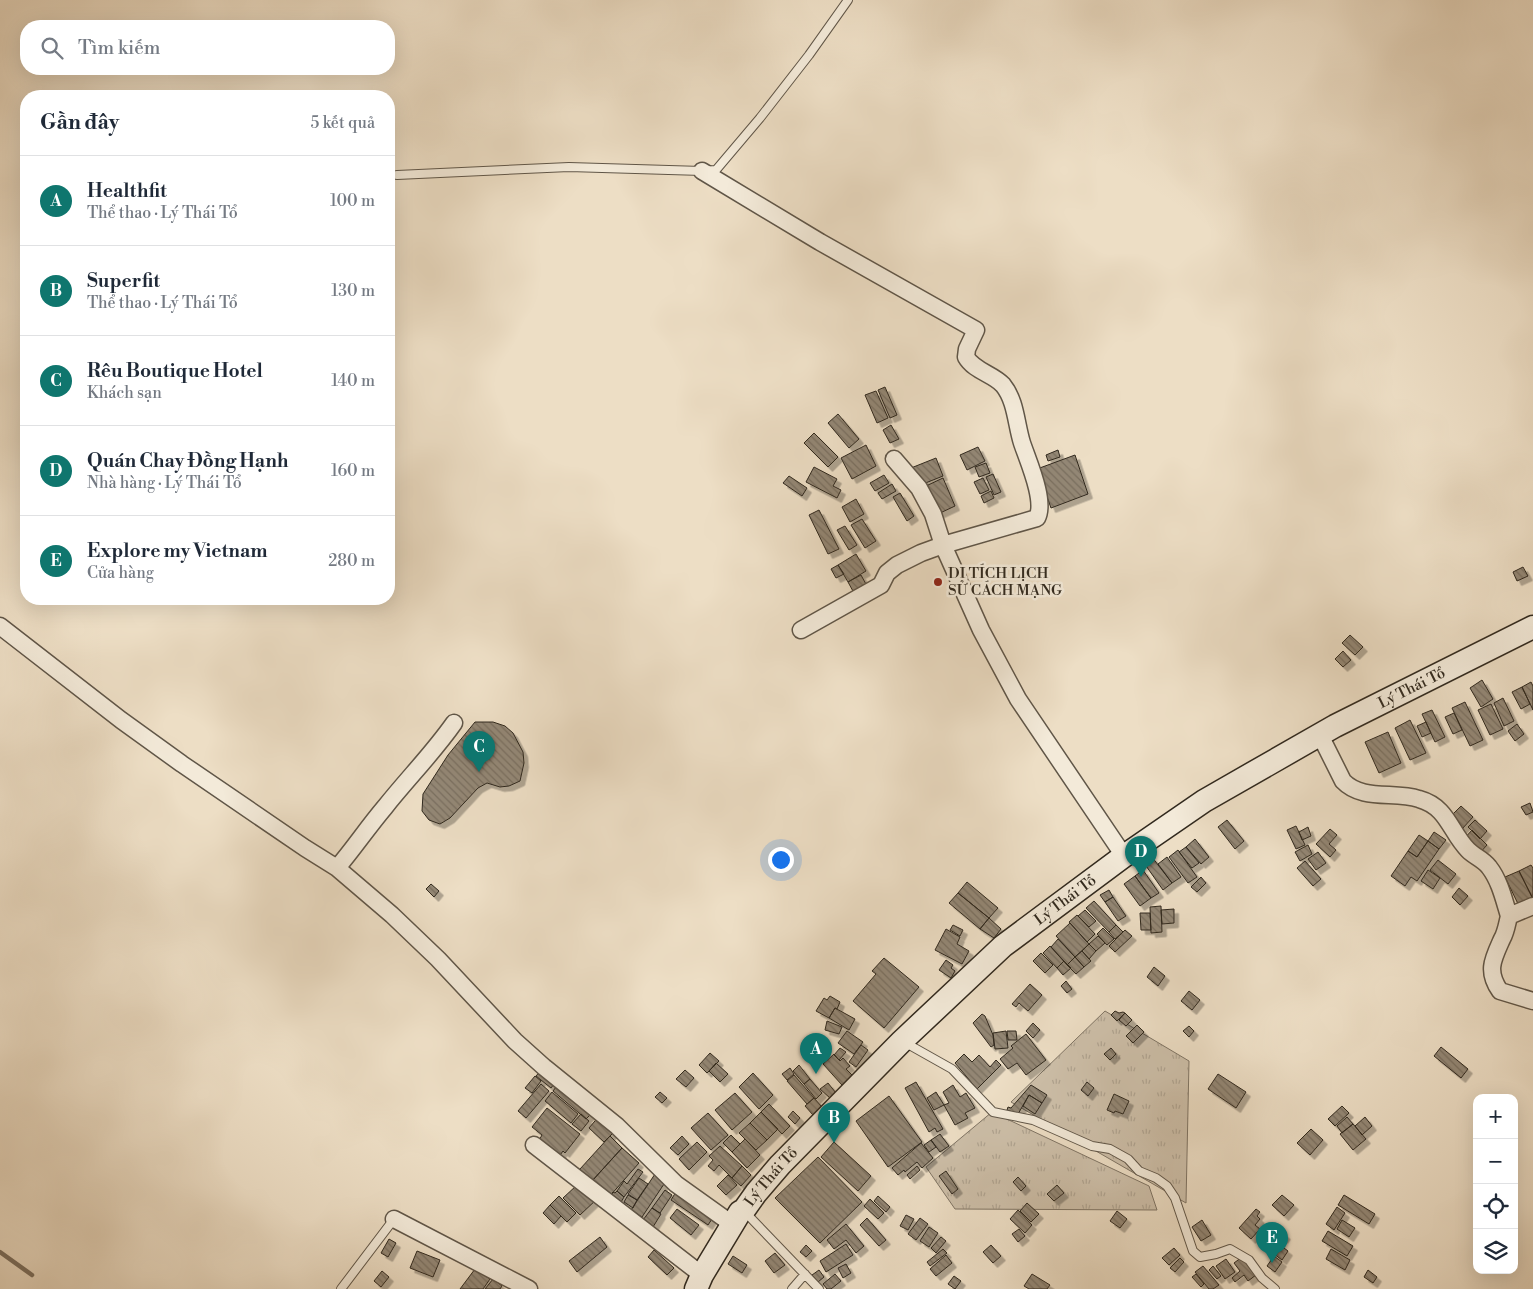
<!DOCTYPE html>
<html lang="vi">
<head>
<meta charset="utf-8">
<style>
	body { margin:0; font-family:"Libre Bodoni",serif; background:#f6f6f7; color:#1f2937 }
	.controls { position:absolute; right:15px; bottom:15px; display:grid; overflow:hidden; border-radius:10px; box-shadow:0 5px 20px #0002 }
	.controls button { width:45px; height:45px; display:grid; place-items:center; padding:0; border:0; border-bottom:1px solid #e0e1e3; background:#fff; color:#1f2937; font:25px sans-serif }
	.you { position:absolute; left:780px; top:859px; width:18px; height:18px; margin:-12px; border:4px solid #fff; border-radius:50%; background:#1a73e8; box-shadow:0 0 0 8px #1a73e833 }
	.badge { display:grid; place-items:center; width:32px; height:32px; border-radius:50%; background:#0f766e; color:#fff; font-size:16px; font-weight:700 }
	.pin { position:absolute; translate:-50% -41px; filter:drop-shadow(0 1px 2px #0008) }
	.pin::after { content:''; position:absolute; top:26px; width:18px; height:15px; background:inherit; clip-path:polygon(0 0,100% 0,50% 100%) }
	.list { margin:0; padding:0; list-style:none }
	h2 { display:flex; justify-content:space-between; align-items:center; height:65px; margin:0; padding:0 20px; font-size:21px }
	h2 small { font-size:16px; font-weight:400; color:#747a83 }
	.list li { display:grid; grid-template-columns:32px 1fr auto; gap:15px; align-items:center; box-sizing:border-box; height:90px; padding:0 20px; border-top:1px solid #e0e1e3 }
	.list b { display:block; font-size:19px; white-space:nowrap }
	.list p { margin:0; font-size:16px; white-space:nowrap; color:#747a83 }
	.list em { font-size:16px; font-style:normal; color:#747a83 }
	.icon { flex:none; width:28px; height:28px; fill:none; stroke:currentColor; stroke-width:2; stroke-linecap:round; stroke-linejoin:round }
	.map { position:relative; flex:none; width:1533px; height:1289px; overflow:hidden }
	.search { position:absolute; background:#fff; box-shadow:0 5px 20px #0002; left:20px; top:20px; width:375px; height:55px; display:flex; align-items:center; gap:12px; box-sizing:border-box; padding:0 18px; border-radius:20px; color:#747a83; font-size:19px }
	.panel { position:absolute; background:#fff; box-shadow:0 5px 20px #0002; left:20px; top:90px; width:375px; height:515px; border-radius:20px }
	.map>svg:first-child { display:block }
	.grass { fill:url(#grass-tufts); stroke:#7f7464 }
	.lines { fill:none; stroke-linecap:round; stroke-linejoin:round }
	.stream { stroke:#7b7060; stroke-width:4.5 }
	.building { fill:url(#building-back-hatch); stroke:#31291e; filter:url(#shadow) }
	.lane-casing { stroke:#605648; stroke-width:10 }
	.street-casing { stroke:#605648; stroke-width:19 }
	.secondary-casing { stroke:#31291e; stroke-width:25 }
	.lane { stroke:#f3ead9; stroke-width:8 }
	.street { stroke:#f3ead9; stroke-width:16 }
	.secondary { stroke:#f3ead9; stroke-width:22 }
	.poi-dot { fill:#8f2418; stroke:#f3ead9; stroke-width:2 }
	.labels { text-anchor:middle; dominant-baseline:central; stroke-width:5; stroke-linejoin:round; paint-order:stroke }
	.poi-label { font-size:15px; fill:#31291e; stroke:#f3ead9; text-anchor:start }
	.street-label { font-size:15px; fill:#31291e; stroke:#f3ead9 }
</style>
</head>
<body>
<div class="map">
<svg width="1533" height="1289" viewBox="0 0 1533 1289">
	<defs>
		<pattern id="grass-tufts" width="24" height="20" patternUnits="userSpaceOnUse" patternTransform="scale(1.25)"><rect width="24" height="20" fill="#cdbfa9"/><path d="M3 7l-1-3M5 7V3M7 7l1-3M15 17l-1-3M17 17v-4M19 17l1-3" fill="none" stroke="#b0a491"/></pattern>
		<pattern id="building-back-hatch" width="6" height="6" patternUnits="userSpaceOnUse" patternTransform="scale(1.25)"><rect width="6" height="6" fill="#938775"/><path d="M-1 5l2 2M0 0l6 6M5-1l2 2" fill="none" stroke="#796e5f"/></pattern>
		<filter id="shadow"><feDropShadow dx="4.5" dy="4.5" stdDeviation="0" flood-color="#0004"/></filter>
	</defs>
	<rect width="100%" height="100%" fill="#eddec5"/>
	<filter id="stains"><feTurbulence type="fractalNoise" baseFrequency=".004" numOctaves="4"/><feColorMatrix values="0 0 0 0 .2 0 0 0 0 .09 0 0 0 0 .02 0 0 0 .5 -.17"/></filter>
	<radialGradient id="worn" r=".72"><stop offset=".6" stop-color="#630" stop-opacity="0"/><stop offset="1" stop-color="#630" stop-opacity=".3"/></radialGradient>
	<!-- grass -->
	<path class="grass" d="M 1105,1011 L 1189,1061 L 1186,1203 L 1011,1102 Z
		M 992,1112 L 1149,1186 L 1157,1210 L 955,1209 L 926,1167 Z"/>
	<g class="lines">
		<!-- stream -->
		<path class="stream" d="M 0,1252 L 32,1275"/>
	</g>
	<!-- building -->
	<path class="building" d="M 885,387 L 897,415 L 890,418 L 878,390 Z
		M 876,391 L 888,418 L 877,423 L 865,395 Z
		M 838,414 L 859,439 L 849,448 L 828,423 Z
		M 891,425 L 899,439 L 890,443 L 883,430 Z
		M 814,433 L 838,457 L 828,467 L 804,443 Z
		M 866,445 L 876,466 L 852,479 L 841,458 Z
		M 978,447 L 985,461 L 967,470 L 960,455 Z
		M 1058,450 L 1060,457 L 1048,461 L 1046,455 Z
		M 1075,455 L 1088,494 L 1051,508 L 1037,469 Z
		M 936,458 L 943,476 L 918,486 L 911,468 Z
		M 986,463 L 990,473 L 979,477 L 975,467 Z
		M 814,467 L 837,479 L 833,486 L 841,490 L 837,498 L 806,482 Z
		M 993,474 L 1001,492 L 994,495 L 986,477 Z
		M 884,475 L 889,483 L 875,491 L 870,483 Z
		M 789,476 L 807,488 L 802,496 L 783,483 Z
		M 943,478 L 955,506 L 938,514 L 926,486 Z
		M 983,478 L 989,490 L 980,494 L 974,482 Z
		M 892,484 L 896,491 L 882,499 L 878,493 Z
		M 991,491 L 994,498 L 984,503 L 981,496 Z
		M 900,493 L 914,516 L 907,521 L 893,497 Z
		M 856,499 L 864,514 L 850,522 L 842,507 Z
		M 819,510 L 839,549 L 828,554 L 809,515 Z
		M 862,519 L 876,541 L 865,548 L 851,525 Z
		M 845,526 L 857,545 L 849,550 L 837,530 Z
		M 856,554 L 866,571 L 848,582 L 838,565 Z
		M 838,565 L 844,574 L 836,578 L 831,569 Z
		M 1523,567 L 1528,576 L 1517,581 L 1513,572 Z
		M 861,575 L 867,586 L 854,593 L 848,582 Z
		M 1350,635 L 1363,647 L 1355,655 L 1342,643 Z
		M 1343,651 L 1351,660 L 1343,667 L 1335,659 Z
		M 1482,680 L 1493,699 L 1481,707 L 1470,688 Z
		M 1531,682 L 1533,686 L 1533,710 L 1522,687 Z
		M 1522,687 L 1530,704 L 1521,709 L 1512,692 Z
		M 1503,698 L 1514,721 L 1504,726 L 1494,703 Z
		M 1465,702 L 1483,740 L 1470,746 L 1452,708 Z
		M 1491,704 L 1503,729 L 1490,735 L 1478,710 Z
		M 1432,710 L 1445,737 L 1435,742 L 1422,714 Z
		M 1454,713 L 1462,730 L 1453,734 L 1445,717 Z
		M 1410,720 L 1426,753 L 1410,760 L 1395,728 Z
		M 475,722 L 493,722 L 505,726 L 513,733 L 523,752 L 524,763 L 520,781 L 509,786 L 500,787 L 487,783 L 478,788 L 450,818 L 440,824 L 429,820 L 422,811 L 423,794 L 448,755 Z
		M 1426,722 L 1431,733 L 1422,737 L 1417,726 Z
		M 1517,724 L 1524,734 L 1515,741 L 1508,731 Z
		M 1388,732 L 1401,763 L 1379,773 L 1365,742 Z
		M 1530,803 L 1533,812 L 1526,815 L 1521,807 Z
		M 1461,806 L 1473,817 L 1462,829 L 1450,817 Z
		M 1227,820 L 1244,841 L 1235,849 L 1218,827 Z
		M 1475,820 L 1487,831 L 1480,839 L 1468,827 Z
		M 1296,826 L 1305,845 L 1296,849 L 1287,830 Z
		M 1308,827 L 1311,836 L 1302,840 L 1299,832 Z
		M 1330,829 L 1337,835 L 1329,844 L 1336,850 L 1330,857 L 1316,844 Z
		M 1472,830 L 1487,845 L 1478,855 L 1463,840 Z
		M 1434,832 L 1446,840 L 1439,849 L 1428,841 Z
		M 1419,835 L 1428,841 L 1417,857 L 1408,851 Z
		M 1195,839 L 1209,857 L 1201,864 L 1186,847 Z
		M 1428,841 L 1439,849 L 1417,881 L 1411,877 L 1405,886 L 1391,876 L 1408,851 L 1417,857 Z
		M 1308,845 L 1312,854 L 1300,861 L 1295,852 Z
		M 1186,847 L 1199,863 L 1192,868 L 1179,852 Z
		M 1178,850 L 1197,877 L 1188,883 L 1169,857 Z
		M 1318,852 L 1326,863 L 1316,870 L 1308,859 Z
		M 1152,857 L 1172,883 L 1163,890 L 1144,863 Z
		M 1167,857 L 1181,877 L 1172,883 L 1158,864 Z
		M 1438,860 L 1456,874 L 1448,884 L 1430,870 Z
		M 1305,861 L 1321,879 L 1313,886 L 1297,868 Z
		M 1531,865 L 1533,868 L 1533,899 L 1519,871 Z
		M 1143,870 L 1159,893 L 1151,898 L 1135,876 Z
		M 1428,870 L 1440,878 L 1433,889 L 1421,881 Z
		M 1519,871 L 1533,899 L 1520,908 L 1505,877 Z
		M 1135,876 L 1151,898 L 1140,906 L 1124,884 Z
		M 1201,877 L 1206,883 L 1197,892 L 1191,887 Z
		M 967,882 L 998,908 L 989,918 L 958,893 Z
		M 431,884 L 439,891 L 434,897 L 426,889 Z
		M 1459,888 L 1468,896 L 1460,905 L 1452,897 Z
		M 1109,890 L 1113,897 L 1105,902 L 1100,895 Z
		M 958,893 L 989,918 L 980,929 L 949,903 Z
		M 1113,897 L 1126,916 L 1118,921 L 1105,902 Z
		M 1094,901 L 1116,925 L 1109,932 L 1086,908 Z
		M 1161,906 L 1162,932 L 1151,933 L 1150,907 Z
		M 1174,909 L 1174,923 L 1162,924 L 1161,910 Z
		M 1085,910 L 1096,921 L 1089,927 L 1078,916 Z
		M 1140,913 L 1150,913 L 1151,930 L 1141,930 Z
		M 1077,915 L 1095,934 L 1087,942 L 1069,922 Z
		M 989,918 L 1001,929 L 994,938 L 980,929 Z
		M 1070,923 L 1089,944 L 1075,957 L 1056,936 Z
		M 953,925 L 963,930 L 960,936 L 950,930 Z
		M 1116,925 L 1123,932 L 1115,939 L 1109,932 Z
		M 1103,928 L 1114,939 L 1107,945 L 1097,934 Z
		M 946,929 L 960,937 L 957,944 L 969,951 L 962,964 L 935,950 Z
		M 1125,930 L 1132,936 L 1115,952 L 1109,946 Z
		M 1098,936 L 1105,943 L 1096,951 L 1089,944 Z
		M 1058,939 L 1075,957 L 1067,965 L 1051,947 Z
		M 1089,944 L 1096,951 L 1089,959 L 1082,951 Z
		M 1050,946 L 1064,961 L 1057,968 L 1043,953 Z
		M 1082,951 L 1091,961 L 1084,967 L 1075,957 Z
		M 1041,953 L 1053,965 L 1045,973 L 1033,961 Z
		M 1075,957 L 1084,967 L 1076,974 L 1067,965 Z
		M 884,958 L 919,987 L 884,1028 L 853,1001 L 876,974 L 872,971 Z
		M 946,960 L 953,965 L 951,968 L 955,971 L 951,978 L 939,970 Z
		M 1064,961 L 1071,968 L 1063,975 L 1057,968 Z
		M 1154,967 L 1165,976 L 1158,986 L 1147,977 Z
		M 1066,981 L 1072,989 L 1067,993 L 1061,986 Z
		M 1030,984 L 1042,995 L 1028,1011 L 1019,1003 L 1016,1007 L 1012,1004 Z
		M 1189,991 L 1200,1000 L 1192,1010 L 1181,1001 Z
		M 830,996 L 840,1002 L 837,1009 L 835,1008 L 829,1018 L 816,1011 L 824,998 L 827,1000 Z
		M 835,1008 L 855,1019 L 849,1030 L 829,1018 Z
		M 1115,1011 L 1119,1013 L 1123,1012 L 1125,1013 L 1117,1021 L 1111,1015 Z
		M 1125,1013 L 1132,1020 L 1126,1026 L 1119,1020 Z
		M 982,1014 L 985,1016 L 993,1035 L 994,1045 L 991,1047 L 973,1023 Z
		M 827,1021 L 842,1027 L 839,1034 L 825,1030 Z
		M 1033,1023 L 1040,1030 L 1033,1038 L 1026,1031 Z
		M 1137,1025 L 1144,1032 L 1133,1043 L 1126,1036 Z
		M 1189,1026 L 1194,1031 L 1189,1037 L 1183,1031 Z
		M 847,1031 L 863,1042 L 854,1054 L 838,1043 Z
		M 1006,1031 L 1008,1048 L 995,1049 L 993,1033 Z
		M 1007,1031 L 1016,1031 L 1017,1040 L 1008,1040 Z
		M 1026,1034 L 1046,1060 L 1026,1075 L 1017,1063 L 1008,1069 L 1000,1059 L 1013,1048 L 1011,1046 Z
		M 861,1045 L 868,1050 L 856,1067 L 849,1062 Z
		M 1441,1047 L 1468,1069 L 1461,1078 L 1434,1056 Z
		M 840,1048 L 846,1052 L 839,1060 L 834,1055 Z
		M 1111,1048 L 1116,1054 L 1110,1060 L 1104,1054 Z
		M 710,1053 L 719,1061 L 707,1073 L 699,1065 Z
		M 834,1054 L 840,1061 L 843,1058 L 850,1066 L 846,1069 L 853,1076 L 842,1085 L 823,1064 Z
		M 964,1054 L 972,1062 L 979,1055 L 990,1067 L 996,1060 L 1001,1065 L 977,1089 L 955,1063 Z
		M 716,1063 L 728,1074 L 720,1082 L 709,1071 Z
		M 799,1065 L 810,1079 L 804,1084 L 793,1071 Z
		M 543,1068 L 557,1080 L 551,1088 L 536,1076 Z
		M 790,1068 L 794,1074 L 787,1080 L 782,1074 Z
		M 685,1070 L 694,1078 L 686,1087 L 676,1079 Z
		M 753,1073 L 773,1095 L 759,1109 L 739,1087 Z
		M 1218,1074 L 1246,1092 L 1236,1108 L 1208,1089 Z
		M 794,1075 L 814,1098 L 807,1104 L 787,1081 Z
		M 535,1076 L 541,1081 L 532,1093 L 525,1088 Z
		M 810,1079 L 822,1093 L 816,1099 L 804,1084 Z
		M 916,1082 L 943,1129 L 937,1132 L 935,1128 L 929,1132 L 905,1088 Z
		M 1087,1082 L 1094,1088 L 1088,1096 L 1081,1090 Z
		M 828,1083 L 836,1093 L 830,1098 L 820,1089 Z
		M 541,1084 L 549,1091 L 526,1118 L 518,1111 Z
		M 953,1085 L 960,1097 L 966,1093 L 975,1108 L 965,1113 L 968,1118 L 955,1125 L 944,1105 L 949,1103 L 943,1092 Z
		M 1031,1085 L 1047,1095 L 1042,1103 L 1029,1095 L 1018,1114 L 1007,1110 L 1008,1107 L 1011,1108 Z
		M 556,1087 L 590,1115 L 586,1119 L 553,1091 Z
		M 552,1092 L 578,1114 L 571,1123 L 545,1101 Z
		M 660,1092 L 667,1098 L 662,1103 L 655,1097 Z
		M 936,1092 L 944,1105 L 934,1110 L 927,1098 Z
		M 735,1093 L 752,1112 L 732,1130 L 715,1110 Z
		M 1114,1094 L 1129,1101 L 1123,1114 L 1115,1111 L 1114,1113 L 1107,1110 Z
		M 1029,1095 L 1042,1103 L 1035,1114 L 1023,1106 Z
		M 889,1096 L 922,1142 L 888,1167 L 856,1121 Z
		M 814,1098 L 822,1107 L 813,1115 L 805,1106 Z
		M 769,1104 L 790,1126 L 782,1134 L 761,1112 Z
		M 1342,1106 L 1349,1113 L 1335,1126 L 1328,1119 Z
		M 547,1108 L 580,1134 L 565,1153 L 563,1151 L 558,1158 L 538,1142 L 542,1135 L 532,1127 Z
		M 793,1111 L 800,1118 L 795,1124 L 788,1117 Z
		M 761,1112 L 778,1129 L 767,1140 L 750,1123 Z
		M 708,1113 L 728,1135 L 711,1150 L 691,1128 Z
		M 581,1114 L 589,1121 L 581,1131 L 572,1124 Z
		M 600,1115 L 616,1130 L 604,1142 L 589,1128 Z
		M 1347,1117 L 1353,1124 L 1342,1133 L 1337,1126 Z
		M 1365,1117 L 1372,1126 L 1362,1135 L 1355,1126 Z
		M 750,1123 L 767,1140 L 756,1150 L 739,1133 Z
		M 1353,1124 L 1366,1139 L 1353,1150 L 1340,1134 Z
		M 1311,1129 L 1323,1140 L 1310,1155 L 1297,1143 Z
		M 940,1134 L 949,1146 L 940,1152 L 931,1140 Z
		M 731,1135 L 740,1144 L 732,1152 L 723,1143 Z
		M 610,1136 L 622,1148 L 592,1181 L 580,1169 Z
		M 682,1136 L 689,1144 L 678,1155 L 670,1148 Z
		M 745,1139 L 760,1155 L 747,1168 L 732,1152 Z
		M 931,1140 L 936,1147 L 929,1152 L 924,1145 Z
		M 697,1142 L 707,1152 L 689,1170 L 679,1159 Z
		M 834,1142 L 871,1176 L 858,1191 L 821,1157 Z
		M 921,1143 L 933,1158 L 922,1168 L 917,1162 L 905,1172 L 904,1170 L 898,1175 L 892,1168 Z
		M 720,1146 L 742,1166 L 732,1178 L 719,1165 L 714,1171 L 708,1166 L 713,1160 L 709,1156 Z
		M 622,1148 L 639,1163 L 609,1197 L 592,1181 Z
		M 818,1157 L 862,1202 L 820,1243 L 775,1198 Z
		M 742,1166 L 751,1175 L 741,1186 L 732,1178 Z
		M 917,1166 L 920,1170 L 910,1179 L 907,1175 Z
		M 638,1169 L 643,1172 L 624,1197 L 617,1191 L 624,1181 L 627,1184 Z
		M 657,1171 L 668,1178 L 642,1217 L 631,1210 Z
		M 946,1171 L 958,1189 L 952,1194 L 939,1176 Z
		M 728,1175 L 737,1185 L 726,1195 L 717,1186 Z
		M 1018,1177 L 1026,1186 L 1021,1191 L 1013,1182 Z
		M 639,1178 L 648,1184 L 637,1200 L 628,1194 Z
		M 577,1185 L 597,1199 L 580,1215 L 563,1198 Z
		M 1057,1185 L 1064,1193 L 1054,1201 L 1047,1194 Z
		M 679,1187 L 716,1213 L 708,1225 L 671,1200 Z
		M 665,1190 L 672,1195 L 660,1213 L 652,1208 Z
		M 617,1191 L 624,1197 L 620,1204 L 609,1198 L 613,1192 L 615,1193 Z
		M 628,1195 L 637,1200 L 633,1208 L 624,1202 Z
		M 1282,1195 L 1294,1205 L 1284,1216 L 1272,1205 Z
		M 1344,1195 L 1375,1214 L 1369,1224 L 1338,1205 Z
		M 559,1196 L 576,1213 L 567,1222 L 550,1205 Z
		M 878,1196 L 890,1207 L 886,1212 L 874,1201 Z
		M 870,1199 L 884,1213 L 878,1219 L 864,1206 Z
		M 1027,1203 L 1039,1214 L 1031,1222 L 1020,1211 Z
		M 550,1205 L 561,1216 L 554,1224 L 543,1213 Z
		M 1337,1207 L 1345,1213 L 1334,1230 L 1326,1224 Z
		M 652,1208 L 661,1214 L 653,1227 L 643,1220 Z
		M 677,1209 L 699,1225 L 691,1235 L 670,1218 Z
		M 1256,1209 L 1260,1212 L 1257,1216 L 1260,1219 L 1255,1225 L 1260,1229 L 1251,1239 L 1239,1228 Z
		M 1018,1210 L 1032,1225 L 1025,1233 L 1010,1219 Z
		M 1117,1211 L 1127,1219 L 1120,1228 L 1110,1221 Z
		M 906,1215 L 914,1219 L 908,1230 L 900,1226 Z
		M 867,1218 L 886,1240 L 879,1246 L 860,1225 Z
		M 920,1218 L 928,1224 L 916,1240 L 908,1234 Z
		M 1202,1220 L 1211,1235 L 1201,1241 L 1192,1227 Z
		M 1342,1220 L 1355,1228 L 1349,1237 L 1337,1229 Z
		M 846,1224 L 864,1246 L 856,1253 L 846,1240 L 834,1249 L 827,1240 Z
		M 1272,1225 L 1286,1235 L 1283,1239 L 1269,1229 Z
		M 929,1227 L 938,1233 L 929,1247 L 920,1241 Z
		M 1019,1229 L 1025,1236 L 1018,1242 L 1012,1234 Z
		M 1328,1231 L 1353,1246 L 1347,1256 L 1322,1241 Z
		M 600,1237 L 607,1247 L 577,1272 L 569,1261 Z
		M 941,1237 L 946,1241 L 936,1253 L 931,1248 Z
		M 389,1239 L 396,1243 L 388,1257 L 381,1253 Z
		M 846,1244 L 853,1255 L 826,1272 L 820,1261 Z
		M 806,1245 L 812,1251 L 806,1257 L 800,1252 Z
		M 991,1245 L 1001,1256 L 993,1263 L 983,1252 Z
		M 1280,1245 L 1288,1251 L 1282,1260 L 1274,1254 Z
		M 1174,1248 L 1180,1255 L 1169,1265 L 1162,1258 Z
		M 943,1249 L 947,1253 L 930,1266 L 927,1262 Z
		M 1331,1249 L 1350,1260 L 1345,1270 L 1326,1259 Z
		M 654,1250 L 674,1268 L 667,1275 L 648,1257 Z
		M 417,1251 L 440,1260 L 433,1277 L 410,1268 Z
		M 775,1253 L 785,1265 L 774,1273 L 765,1261 Z
		M 946,1255 L 952,1263 L 936,1276 L 930,1269 Z
		M 733,1256 L 747,1265 L 742,1273 L 728,1264 Z
		M 1274,1256 L 1282,1262 L 1275,1272 L 1267,1266 Z
		M 1242,1257 L 1256,1275 L 1248,1281 L 1244,1275 L 1235,1282 L 1232,1278 L 1240,1271 L 1234,1263 Z
		M 1180,1258 L 1184,1262 L 1175,1272 L 1170,1268 Z
		M 1226,1259 L 1235,1272 L 1225,1279 L 1216,1266 Z
		M 846,1264 L 851,1273 L 843,1278 L 838,1268 Z
		M 1203,1266 L 1219,1285 L 1213,1289 L 1209,1289 L 1195,1272 Z
		M 1213,1266 L 1221,1276 L 1217,1279 L 1209,1270 Z
		M 475,1269 L 490,1279 L 483,1289 L 460,1289 Z
		M 819,1270 L 824,1277 L 818,1282 L 812,1275 Z
		M 1368,1270 L 1377,1277 L 1373,1283 L 1364,1277 Z
		M 382,1271 L 389,1277 L 381,1287 L 374,1281 Z
		M 835,1274 L 841,1281 L 831,1289 L 827,1289 L 823,1284 Z
		M 1032,1274 L 1050,1285 L 1047,1289 L 1029,1289 L 1024,1286 Z
		M 1196,1274 L 1204,1284 L 1201,1287 L 1192,1277 Z
		M 954,1276 L 961,1281 L 955,1289 L 948,1284 Z
		M 493,1279 L 502,1286 L 500,1289 L 485,1289 Z"/>
	<g class="lines">
		<!-- lane casing -->
		<g class="lane-casing">
			<path id="lane" d="M 397,175 L 569,167 L 702,171 L 716,170 L 760,118 L 809,55 L 848,0
				M 904,1042 L 952,1069 L 993,1112 L 1033,1120 L 1092,1146 L 1110,1149 L 1128,1159 L 1139,1171 L 1156,1178 L 1167,1186 L 1175,1198 L 1193,1251 L 1200,1257 L 1216,1254 L 1230,1249 L 1249,1260 L 1262,1278 L 1275,1289
				M 744,1211 L 819,1289
				M 341,1289 L 394,1219
				M 792,1289 L 805,1274"/>
		</g>
		<!-- street casing -->
		<g class="street-casing">
			<path id="street" d="M 702,171 L 820,242 L 976,330 L 967,349 L 966,357 C 974,371 993,374 1003,385 C 1016,401 1016,424 1022,443 C 1028,461 1046,501 1037,518 L 943,545 L 921,553 L 897,565 L 887,573 L 881,585 L 801,630
				M 894,459 L 919,488 L 933,514 L 943,545 L 981,630 L 1018,699 L 1124,856
				M 0,626 L 121,720 L 182,764 L 305,848 L 337,868 L 392,915 L 438,959 L 515,1041 L 544,1067 L 617,1126 L 676,1184 L 732,1224
				M 1320,735 L 1343,781 C 1362,801 1394,791 1419,799 C 1448,807 1450,832 1468,850 C 1475,857 1483,859 1489,867 C 1500,881 1504,900 1509,916
				M 337,868 C 354,848 368,827 385,807 C 408,778 433,753 454,723
				M 1533,906 L 1509,916 C 1507,924 1506,932 1502,939 C 1493,959 1486,971 1500,991 L 1533,1001
				M 534,1145 L 702,1275
				M 394,1219 L 529,1289"/>
		</g>
		<!-- secondary casing -->
		<g class="secondary-casing">
			<g id="secondary">
				<path id="s1" d="M 696,1289 L 702,1275 L 740,1212 L 744,1210 L 756,1193 L 780,1165 L 902,1041 L 1003,946 L 1124,856 L 1204,801 L 1335,726 L 1533,627"/>
			</g>
		</g>
		<!-- lane -->
		<use href="#lane" class="lane"/>
		<!-- street -->
		<use href="#street" class="street"/>
		<!-- secondary -->
		<use href="#secondary" class="secondary"/>
	</g>
	<!-- markers -->
	<circle class="poi-dot" cx="938" cy="582" r="5"/>
	<g class="labels">
		<!-- poi labels -->
		<g class="poi-label">
			<text x="948" y="573">DI TÍCH LỊCH<tspan x="948" dy="17">SỬ CÁCH MẠNG</tspan></text>
		</g>
		<!-- street labels -->
		<g class="street-label">
			<text stroke="none"><textPath href="#s1" startOffset="948">Lý Thái Tổ</textPath></text>
			<text stroke="none"><textPath href="#s1" startOffset="541">Lý Thái Tổ</textPath></text>
			<text stroke="none"><textPath href="#s1" startOffset="136">Lý Thái Tổ</textPath></text>
		</g>
	</g>
	<rect width="100%" height="100%" filter="url(#stains)"/>
	<rect width="100%" height="100%" fill="url(#worn)"/>
</svg>
<div class="controls">
<button>+</button>
<button>−</button>
<button><svg class="icon" aria-label="locate" viewBox="0 0 24 24"><circle cx="12" cy="12" r="6"/><path d="M12 2v4M12 18v4M2 12h4M18 12h4"/></svg></button>
<button><svg class="icon" aria-label="layers" viewBox="0 0 24 24"><path d="M12 4l9 5-9 5-9-5zM3 14l9 5 9-5"/></svg></button>
</div>
<div class="you"></div>
<div class="pin badge" style="left:816px;top:1074px">A</div>
<div class="pin badge" style="left:834px;top:1143px">B</div>
<div class="pin badge" style="left:479px;top:772px">C</div>
<div class="pin badge" style="left:1141px;top:877px">D</div>
<div class="pin badge" style="left:1272px;top:1263px">E</div>
<div class="search"><svg class="icon" aria-label="search" viewBox="0 0 24 24"><circle cx="10" cy="10" r="6"/><path d="M15 15l6 6"/></svg>Tìm kiếm</div>
<section class="panel">
<h2>Gần đây<small>5 kết quả</small></h2>
<ul class="list">
<li><span class="badge">A</span><div><b>Healthfit</b><p>Thể thao · Lý Thái Tổ</p></div><em>100 m</em></li>
<li><span class="badge">B</span><div><b>Superfit</b><p>Thể thao · Lý Thái Tổ</p></div><em>130 m</em></li>
<li><span class="badge">C</span><div><b>Rêu Boutique Hotel</b><p>Khách sạn</p></div><em>140 m</em></li>
<li><span class="badge">D</span><div><b>Quán Chay Đồng Hạnh</b><p>Nhà hàng · Lý Thái Tổ</p></div><em>160 m</em></li>
<li><span class="badge">E</span><div><b>Explore my Vietnam</b><p>Cửa hàng</p></div><em>280 m</em></li>
</ul>
</section>
</div>
</body>
</html>
